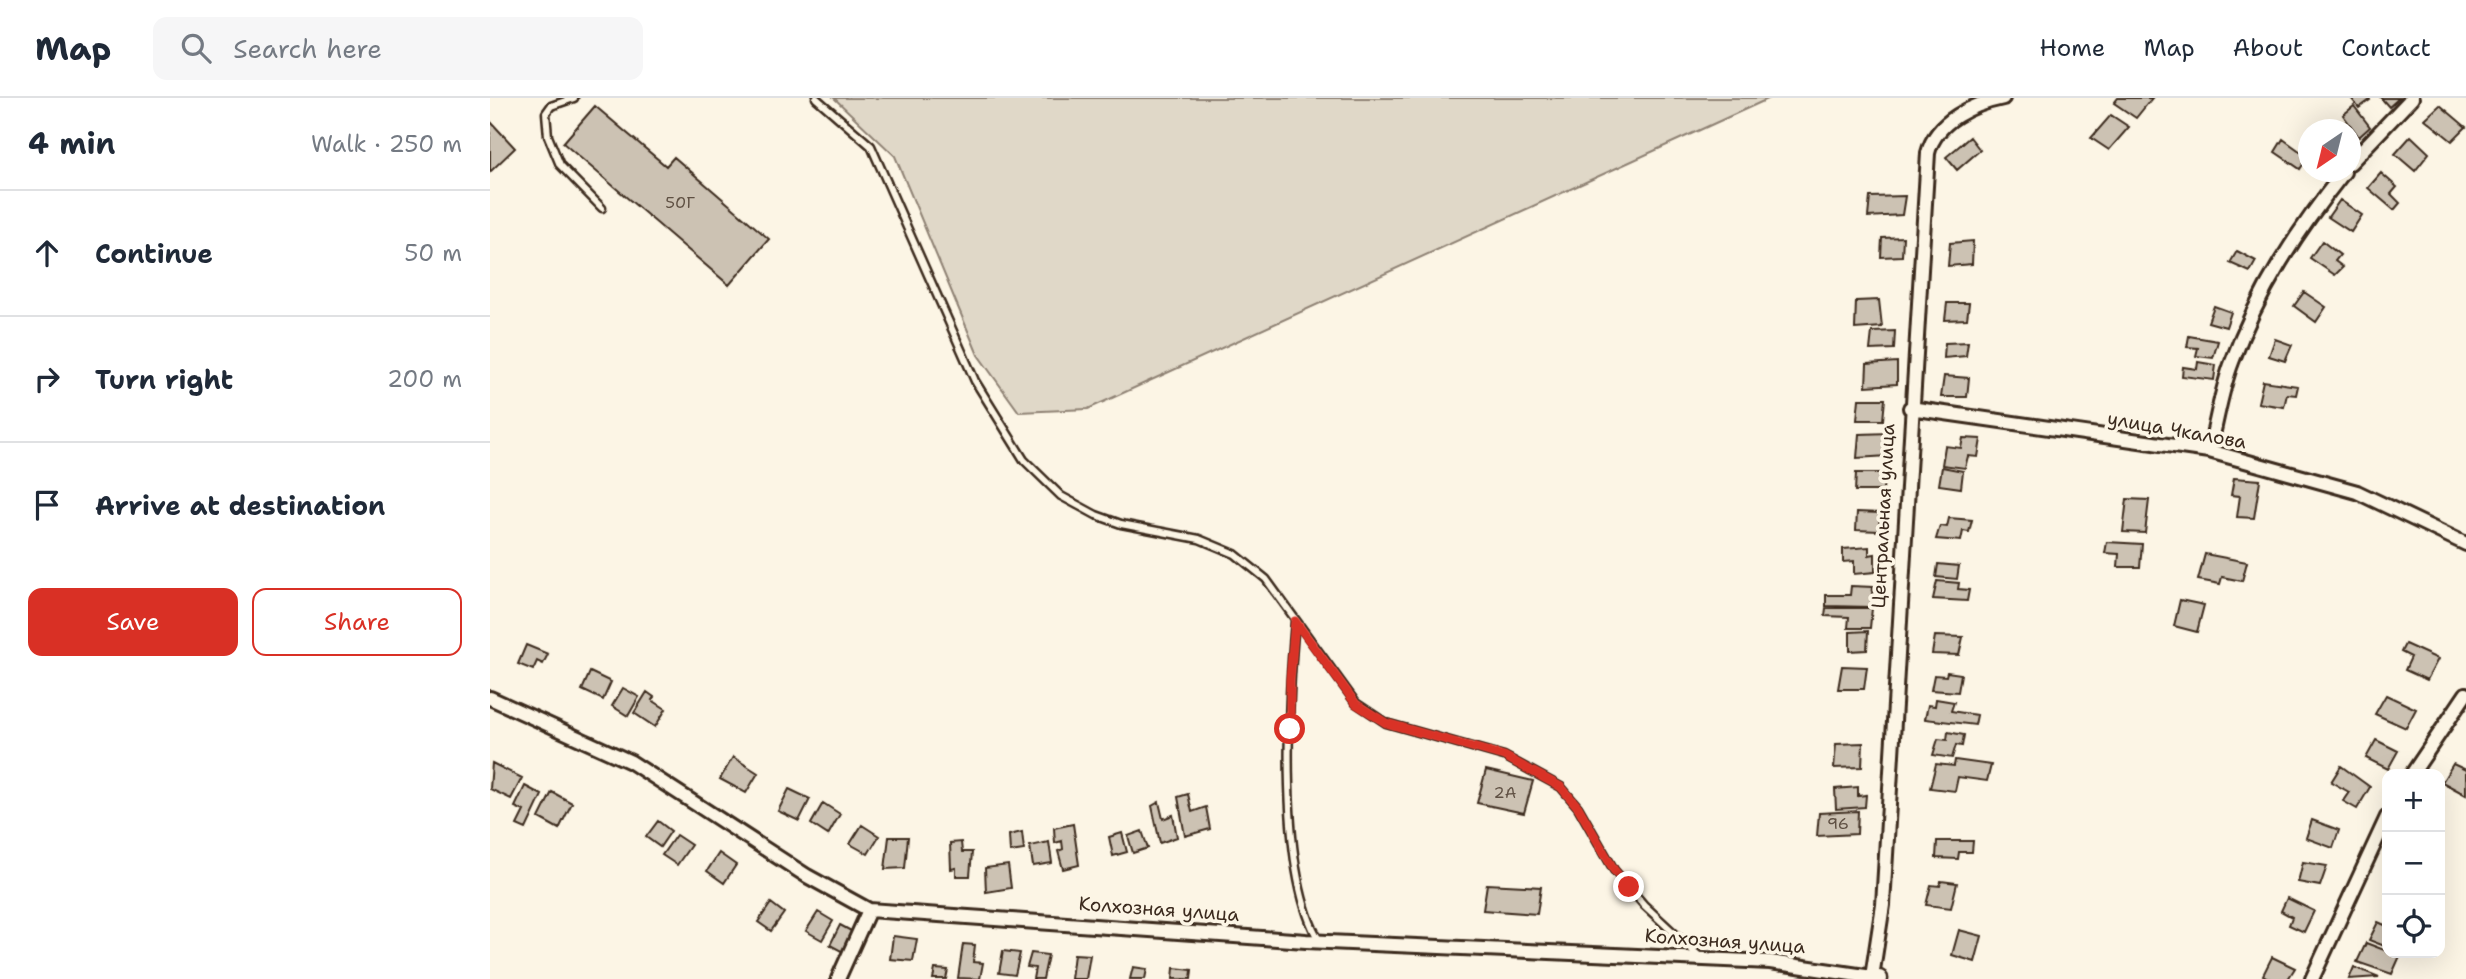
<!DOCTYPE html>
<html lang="en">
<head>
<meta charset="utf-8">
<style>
	body { margin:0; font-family:"Shantell Sans",sans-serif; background:#f6f6f7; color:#1f2937 }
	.controls { position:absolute; right:21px; bottom:21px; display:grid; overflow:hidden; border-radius:14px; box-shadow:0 7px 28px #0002 }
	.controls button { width:63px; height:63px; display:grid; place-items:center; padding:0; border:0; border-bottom:2px solid #e0e1e3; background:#fff; color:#1f2937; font:35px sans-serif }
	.compass { position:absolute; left:1808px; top:21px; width:63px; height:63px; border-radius:50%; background:#fff; box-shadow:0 7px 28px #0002; rotate:215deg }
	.stop { position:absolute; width:21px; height:21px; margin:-16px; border:5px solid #d93025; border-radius:50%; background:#fff }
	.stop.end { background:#d93025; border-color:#fff; box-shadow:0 2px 7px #0008 }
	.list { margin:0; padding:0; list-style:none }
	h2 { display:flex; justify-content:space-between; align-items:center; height:91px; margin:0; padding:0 28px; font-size:30px }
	h2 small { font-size:23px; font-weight:400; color:#747a83 }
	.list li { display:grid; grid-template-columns:46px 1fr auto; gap:21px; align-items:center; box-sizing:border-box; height:126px; padding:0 28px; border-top:2px solid #e0e1e3 }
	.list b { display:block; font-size:26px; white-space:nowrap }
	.list em { font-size:23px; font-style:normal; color:#747a83 }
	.actions { display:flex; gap:14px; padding:21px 28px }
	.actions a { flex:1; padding:16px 0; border:2px solid #d93025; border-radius:14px; text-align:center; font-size:24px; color:#d93025 }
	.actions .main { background:#d93025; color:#fff }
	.icon { flex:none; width:38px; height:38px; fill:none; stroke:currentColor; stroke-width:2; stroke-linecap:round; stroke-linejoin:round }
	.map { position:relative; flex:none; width:1976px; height:881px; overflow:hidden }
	header { display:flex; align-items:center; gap:42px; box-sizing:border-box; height:98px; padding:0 35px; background:#fff; border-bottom:2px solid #e0e1e3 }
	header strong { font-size:33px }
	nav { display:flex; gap:38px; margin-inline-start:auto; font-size:24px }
	.search { width:490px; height:63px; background:#f6f6f7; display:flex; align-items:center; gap:18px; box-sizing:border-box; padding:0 24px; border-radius:14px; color:#747a83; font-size:26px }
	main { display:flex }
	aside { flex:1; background:#fff }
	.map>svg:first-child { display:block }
	.green { fill:#e0d8c8; stroke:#8e8173; stroke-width:2 }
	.building { fill:#ccc2b3; stroke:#3b2a1e; stroke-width:2 }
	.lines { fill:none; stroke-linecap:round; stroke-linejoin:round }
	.service-casing { stroke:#3b2a1e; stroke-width:11 }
	.minor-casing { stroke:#3b2a1e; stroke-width:18 }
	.tertiary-casing { stroke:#3b2a1e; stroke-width:21 }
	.service { stroke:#fcf5e5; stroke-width:6 }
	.minor { stroke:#fcf5e5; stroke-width:12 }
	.tertiary { stroke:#fcf5e5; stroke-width:16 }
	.route { stroke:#d93025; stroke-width:9 }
	.labels { text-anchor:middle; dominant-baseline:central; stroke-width:7; stroke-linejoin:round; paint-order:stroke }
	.number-label { font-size:16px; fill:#5f5043 }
	.street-label { font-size:19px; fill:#3b2a1e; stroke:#fcf5e5 }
</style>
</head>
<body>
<header>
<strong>Map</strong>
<div class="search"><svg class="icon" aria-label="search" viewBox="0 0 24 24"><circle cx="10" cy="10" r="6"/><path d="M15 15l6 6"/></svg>Search here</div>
<nav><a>Home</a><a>Map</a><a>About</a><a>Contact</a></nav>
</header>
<main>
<aside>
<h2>4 min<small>Walk · 250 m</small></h2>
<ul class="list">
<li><svg class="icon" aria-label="ahead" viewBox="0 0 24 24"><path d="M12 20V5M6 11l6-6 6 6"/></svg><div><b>Continue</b></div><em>50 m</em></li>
<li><svg class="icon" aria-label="right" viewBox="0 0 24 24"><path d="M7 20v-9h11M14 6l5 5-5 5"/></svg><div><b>Turn right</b></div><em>200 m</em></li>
<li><svg class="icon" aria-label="arrive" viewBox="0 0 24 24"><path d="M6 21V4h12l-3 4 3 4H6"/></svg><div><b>Arrive at destination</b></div></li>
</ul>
<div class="actions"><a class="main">Save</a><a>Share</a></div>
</aside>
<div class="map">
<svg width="1976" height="881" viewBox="0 0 1976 881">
	<rect width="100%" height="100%" fill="#fcf5e5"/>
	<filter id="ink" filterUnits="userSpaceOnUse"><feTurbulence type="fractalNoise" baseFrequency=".0143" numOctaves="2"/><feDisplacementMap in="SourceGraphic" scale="14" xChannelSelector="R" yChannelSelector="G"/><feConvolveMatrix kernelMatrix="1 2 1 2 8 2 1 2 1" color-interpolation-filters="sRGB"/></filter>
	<g filter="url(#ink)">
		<!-- green -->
		<path class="green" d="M 344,0 L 1280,0 L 598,311 L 529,314 L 488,257 L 405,58 Z"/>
		<!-- building -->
		<path class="building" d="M 1628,0 L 1662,0 L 1646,20 L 1624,5 Z
			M 1861,0 L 1879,0 L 1880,2 L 1869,10 Z
			M 1891,0 L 1909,0 L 1899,9 Z
			M 1950,7 L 1976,29 L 1962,43 L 1935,21 Z
			M 105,8 L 176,68 L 184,59 L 279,141 L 239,187 L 73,45 Z
			M 1864,8 L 1880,29 L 1869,39 L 1853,17 Z
			M 1621,17 L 1639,29 L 1619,52 L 1601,40 Z
			M 0,23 L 25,50 L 0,74 Z
			M 1921,38 L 1939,55 L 1925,73 L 1905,56 Z
			M 1480,39 L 1490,52 L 1467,72 L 1456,59 Z
			M 1793,41 L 1818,59 L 1810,71 L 1785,54 Z
			M 1891,75 L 1907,89 L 1901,96 L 1910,105 L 1904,112 L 1878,90 Z
			M 1415,98 L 1412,117 L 1378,119 L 1380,99 Z
			M 1850,102 L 1872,117 L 1861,134 L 1838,119 Z
			M 1413,139 L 1412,158 L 1391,159 L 1392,140 Z
			M 1483,143 L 1482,166 L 1458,168 L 1460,145 Z
			M 1832,143 L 1850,157 L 1845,163 L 1853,169 L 1845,177 L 1820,160 Z
			M 1747,153 L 1766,163 L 1760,174 L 1740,165 Z
			M 1814,194 L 1836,209 L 1826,224 L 1804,208 Z
			M 1389,202 L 1392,229 L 1365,231 L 1366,203 Z
			M 1457,205 L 1479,205 L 1477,221 L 1455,222 Z
			M 1724,208 L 1741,214 L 1736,229 L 1718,224 Z
			M 1405,233 L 1404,251 L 1380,252 L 1382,234 Z
			M 1699,238 L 1728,243 L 1723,260 L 1706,258 L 1708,250 L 1697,249 Z
			M 1785,241 L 1802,247 L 1795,263 L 1779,258 Z
			M 1478,244 L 1476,258 L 1454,260 L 1455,245 Z
			M 1407,264 L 1407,286 L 1376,288 L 1377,266 Z
			M 1708,264 L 1726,267 L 1724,282 L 1692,278 L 1693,269 L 1707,271 Z
			M 1454,278 L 1479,280 L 1477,299 L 1451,299 Z
			M 1773,283 L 1808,288 L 1806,297 L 1797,296 L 1794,309 L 1768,305 Z
			M 1369,301 L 1395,301 L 1393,322 L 1367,322 Z
			M 1400,335 L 1398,358 L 1367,360 L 1369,336 Z
			M 1473,340 L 1491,341 L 1488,359 L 1478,358 L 1475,370 L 1452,367 L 1455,348 L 1471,350 Z
			M 1452,369 L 1473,373 L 1471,390 L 1449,387 Z
			M 1366,375 L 1394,375 L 1393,393 L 1365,393 Z
			M 1744,380 L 1770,382 L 1764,420 L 1747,419 L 1750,398 L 1741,397 Z
			M 1637,401 L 1659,402 L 1655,435 L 1633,434 Z
			M 1367,414 L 1390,415 L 1389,433 L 1366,432 Z
			M 1459,420 L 1482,422 L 1479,434 L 1473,433 L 1471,443 L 1446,441 L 1450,428 L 1457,429 Z
			M 1617,444 L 1652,446 L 1650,469 L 1628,469 L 1629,456 L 1615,455 Z
			M 1379,449 L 1379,457 L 1385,456 L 1385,474 L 1364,476 L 1364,463 L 1353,464 L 1353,451 Z
			M 1715,456 L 1757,464 L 1752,483 L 1732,479 L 1730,486 L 1708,482 Z
			M 1448,466 L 1469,468 L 1467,481 L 1446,479 Z
			M 1447,483 L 1469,485 L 1468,491 L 1479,492 L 1477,503 L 1443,501 Z
			M 1361,488 L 1383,489 L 1381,509 L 1336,508 L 1336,497 L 1360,497 Z
			M 1690,502 L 1714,507 L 1707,534 L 1684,528 Z
			M 1336,510 L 1382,510 L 1380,530 L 1358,530 L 1359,519 L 1335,518 Z
			M 1378,533 L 1377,552 L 1360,553 L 1360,534 Z
			M 1445,538 L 1473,539 L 1469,557 L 1442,556 Z
			M 1915,546 L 1948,561 L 1937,582 L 1915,572 L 1921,559 L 1911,554 Z
			M 36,547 L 58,556 L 53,566 L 47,563 L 43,572 L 28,566 Z
			M 1352,568 L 1377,569 L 1374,591 L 1348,591 Z
			M 100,574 L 121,584 L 113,602 L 92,592 Z
			M 1457,574 L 1471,576 L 1468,594 L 1441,592 L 1444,577 L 1456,578 Z
			M 133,590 L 149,599 L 138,618 L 122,608 Z
			M 157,594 L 164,599 L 162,602 L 176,611 L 165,629 L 144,615 Z
			M 1896,597 L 1926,611 L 1916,630 L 1885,616 Z
			M 1446,601 L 1464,604 L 1461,613 L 1487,617 L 1485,627 L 1435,621 L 1438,607 L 1445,608 Z
			M 1458,634 L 1474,637 L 1472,648 L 1466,647 L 1462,660 L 1443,657 L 1448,641 L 1457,642 Z
			M 1886,642 L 1908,653 L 1898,671 L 1876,660 Z
			M 1373,645 L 1372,669 L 1344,670 L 1346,646 Z
			M 243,659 L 268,675 L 256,695 L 230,681 Z
			M 1465,662 L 1501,667 L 1497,683 L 1468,679 L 1465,693 L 1440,690 L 1446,666 L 1464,668 Z
			M 2,665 L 32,680 L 21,701 L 0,691 Z
			M 1963,666 L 1976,672 L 1976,697 L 1952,684 Z
			M 1851,668 L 1880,689 L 1867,711 L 1853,703 L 1859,694 L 1841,684 Z
			M 996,672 L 1043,683 L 1034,715 L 987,705 Z
			M 35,688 L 52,697 L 36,731 L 27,727 L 34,713 L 25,709 Z
			M 1368,689 L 1368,698 L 1376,697 L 1375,709 L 1346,711 L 1345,691 Z
			M 299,691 L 320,701 L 309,723 L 288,713 Z
			M 62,694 L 82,705 L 69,731 L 49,720 Z
			M 698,696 L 702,714 L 716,709 L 720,731 L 695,738 L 688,699 Z
			M 669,704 L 673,721 L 683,717 L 687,739 L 670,745 L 662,708 Z
			M 333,705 L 350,716 L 338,737 L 321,726 Z
			M 1368,713 L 1367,736 L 1327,738 L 1329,715 Z
			M 1822,722 L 1849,732 L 1843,750 L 1816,740 Z
			M 168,723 L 181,733 L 170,749 L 156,739 Z
			M 583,726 L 589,767 L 573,771 L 568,753 L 573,751 L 572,743 L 565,745 L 564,730 Z
			M 372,727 L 389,738 L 378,756 L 360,746 Z
			M 652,733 L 658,750 L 643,755 L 638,738 Z
			M 532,734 L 534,752 L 520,754 L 519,737 Z
			M 632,735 L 637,754 L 623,758 L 619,739 Z
			M 186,737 L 201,747 L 187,767 L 172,757 Z
			M 399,739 L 418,739 L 415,770 L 395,771 Z
			M 1447,743 L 1483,743 L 1482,754 L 1469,754 L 1468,761 L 1446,760 Z
			M 471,744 L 472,754 L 482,754 L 480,778 L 466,778 L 466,770 L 461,771 L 460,745 Z
			M 559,744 L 562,765 L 543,768 L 540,748 Z
			M 229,755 L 246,767 L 234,785 L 217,773 Z
			M 1813,764 L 1837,768 L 1830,788 L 1808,784 Z
			M 518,767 L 521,790 L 496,794 L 495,770 Z
			M 1451,783 L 1467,785 L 1461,810 L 1436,807 L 1441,787 L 1450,788 Z
			M 997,786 L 1051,789 L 1047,816 L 993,812 Z
			M 1797,800 L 1824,813 L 1814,834 L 1799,827 L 1802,819 L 1791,813 Z
			M 281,805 L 294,815 L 281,833 L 268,824 Z
			M 328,814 L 343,823 L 332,842 L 316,833 Z
			M 1888,824 L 1897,828 L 1897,849 L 1879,842 Z
			M 350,827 L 365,835 L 355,855 L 340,847 Z
			M 1469,832 L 1492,838 L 1485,864 L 1462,857 Z
			M 403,838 L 427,841 L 423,863 L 400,861 Z
			M 1876,845 L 1910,858 L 1902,876 L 1867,864 Z
			M 473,846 L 485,847 L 483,864 L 493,865 L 490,881 L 468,880 Z
			M 513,853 L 530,855 L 525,877 L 509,875 Z
			M 541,855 L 558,857 L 553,881 L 543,881 L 545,870 L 537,869 Z
			M 584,856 L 600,857 L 596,881 L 581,881 Z
			M 1782,859 L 1805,870 L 1798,881 L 1780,881 L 1773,877 Z
			M 643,869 L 657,871 L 655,881 L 640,881 Z
			M 1864,869 L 1889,879 L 1859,881 Z
			M 684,870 L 702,872 L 701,881 L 683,881 Z
			M 445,871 L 458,872 L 456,881 L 443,881 Z"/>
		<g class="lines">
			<!-- service casing -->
			<g class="service-casing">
				<path id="service" d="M 84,0 L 61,8 L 56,15 L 58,38 L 70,67 L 112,110
					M 326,0 L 381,48 L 485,283 L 534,362 L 571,398 L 606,417 L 631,426 L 709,441 L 745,456 L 776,481 L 866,605 L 896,625 L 1014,658 L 1071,689 L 1088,709 L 1124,772 L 1154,807 L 1211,860
					M 805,523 C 798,603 788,775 829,842"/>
			</g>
			<!-- minor casing -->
			<g class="minor-casing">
				<path id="minor" d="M 1860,65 L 1922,0
					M 1420,310 L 1719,353 L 1867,394 L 1976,446
					M 1719,353 C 1727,324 1731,292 1742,264 C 1768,193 1807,133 1854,74
					M 0,600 L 141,664 L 317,778 L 379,812 L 816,843 L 1280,864 L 1382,879 L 1393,807 L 1438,55 C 1446,23 1483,6 1513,0
					M 1922,676 L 1976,596
					M 348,881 L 379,812
					M 1822,881 L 1897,719"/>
			</g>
			<!-- tertiary casing -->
			<g class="tertiary-casing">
				<path id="tertiary" d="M 1382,881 L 1389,881"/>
			</g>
			<!-- service -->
			<use href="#service" class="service"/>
			<!-- minor -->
			<use href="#minor" class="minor"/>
			<!-- tertiary -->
			<use href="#tertiary" class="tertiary"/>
		</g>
	</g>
	<g class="lines" filter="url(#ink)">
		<!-- route -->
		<path class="route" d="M 800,631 L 800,582 L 805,523 L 866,606 L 896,625 L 1014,658 L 1071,689 L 1088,709 L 1124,772 L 1139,789"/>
	</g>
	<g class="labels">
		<!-- number labels -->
		<g class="number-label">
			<text x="190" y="104">50Г</text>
			<text x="1015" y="694">2А</text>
			<text x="1348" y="725">96</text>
		</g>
		<!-- street labels -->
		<g class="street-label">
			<text transform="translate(1687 332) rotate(10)">улица Чкалова</text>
			<text transform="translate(1393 418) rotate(-87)">Центральная улица</text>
			<text transform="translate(669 811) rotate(4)">Колхозная улица</text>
			<text transform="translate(1235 843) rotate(4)">Колхозная улица</text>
		</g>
	</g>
</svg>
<div class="controls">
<button>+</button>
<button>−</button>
<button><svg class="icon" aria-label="locate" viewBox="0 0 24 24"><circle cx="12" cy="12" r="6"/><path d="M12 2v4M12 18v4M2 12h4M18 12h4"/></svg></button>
</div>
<svg class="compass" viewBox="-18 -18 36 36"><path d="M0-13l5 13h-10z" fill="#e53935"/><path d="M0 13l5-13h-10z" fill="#747a83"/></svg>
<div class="stop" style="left:800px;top:631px"></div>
<div class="stop end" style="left:1139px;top:789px"></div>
</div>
</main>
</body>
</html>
